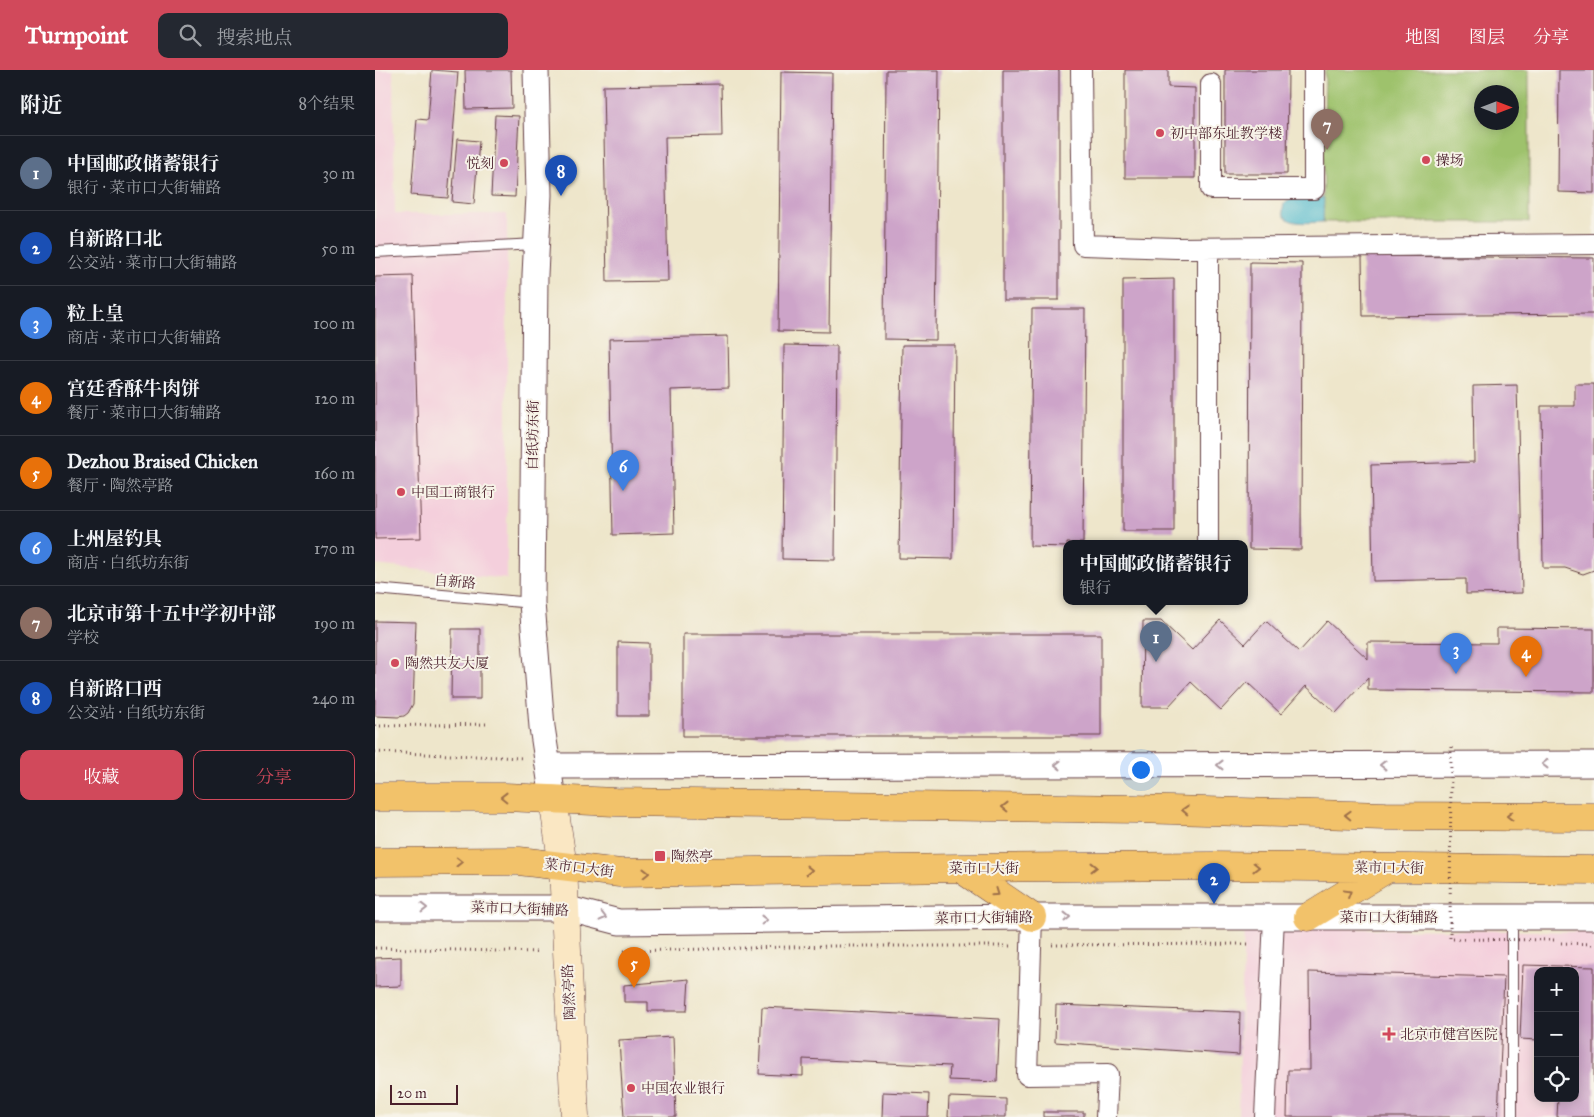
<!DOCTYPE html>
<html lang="zh">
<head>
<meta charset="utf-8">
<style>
	body { margin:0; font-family:"IM FELL Great Primer","Noto Serif SC",serif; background:#242831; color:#f1f3f6 }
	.controls { position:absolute; right:15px; bottom:15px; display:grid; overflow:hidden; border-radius:10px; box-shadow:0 2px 12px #0003 }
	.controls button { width:45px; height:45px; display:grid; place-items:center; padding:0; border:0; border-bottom:1px solid #363941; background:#171b24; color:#f1f3f6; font:25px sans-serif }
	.compass { position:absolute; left:1099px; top:15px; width:45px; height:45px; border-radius:50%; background:#171b24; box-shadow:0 2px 12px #0003; rotate:90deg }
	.scale { position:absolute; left:15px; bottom:12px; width:68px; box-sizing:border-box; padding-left:5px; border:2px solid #4a1f2b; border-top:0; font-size:14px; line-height:18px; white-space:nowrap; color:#4a1f2b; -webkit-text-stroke:4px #f7f3e8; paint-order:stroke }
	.you { position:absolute; left:765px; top:699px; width:18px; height:18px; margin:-12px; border:4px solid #fff; border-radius:50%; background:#1a73e8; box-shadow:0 0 0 8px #1a73e833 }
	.badge { display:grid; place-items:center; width:32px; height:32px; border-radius:50%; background:#d1495b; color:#fff; font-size:16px; font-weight:700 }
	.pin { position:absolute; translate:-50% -41px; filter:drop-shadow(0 1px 2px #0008) }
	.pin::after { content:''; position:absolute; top:26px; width:18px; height:15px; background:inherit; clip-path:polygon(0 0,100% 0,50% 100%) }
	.popup { position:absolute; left:688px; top:470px; width:185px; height:65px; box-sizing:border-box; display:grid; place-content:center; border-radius:10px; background:#171b24; filter:drop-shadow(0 1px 4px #0005); font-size:16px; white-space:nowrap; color:#9ea1a6 }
	.popup b { font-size:19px; color:#f1f3f6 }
	.popup::after { content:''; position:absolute; left:50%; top:100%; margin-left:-10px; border:10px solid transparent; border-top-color:#171b24 }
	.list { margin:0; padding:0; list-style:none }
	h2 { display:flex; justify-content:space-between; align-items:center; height:65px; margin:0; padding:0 20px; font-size:21px }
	h2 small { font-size:16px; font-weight:400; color:#9ea1a6 }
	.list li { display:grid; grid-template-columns:32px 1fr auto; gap:15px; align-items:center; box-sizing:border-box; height:75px; padding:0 20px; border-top:1px solid #363941 }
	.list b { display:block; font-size:19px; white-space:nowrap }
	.list p { margin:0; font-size:16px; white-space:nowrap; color:#9ea1a6 }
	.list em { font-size:16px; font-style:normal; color:#9ea1a6 }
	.actions { display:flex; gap:10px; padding:15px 20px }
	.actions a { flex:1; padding:11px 0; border:1px solid #d1495b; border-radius:10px; text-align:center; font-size:18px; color:#d1495b }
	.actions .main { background:#d1495b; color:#fff }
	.icon { flex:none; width:28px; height:28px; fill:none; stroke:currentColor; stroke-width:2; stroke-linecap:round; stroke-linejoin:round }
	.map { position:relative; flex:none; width:1219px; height:1047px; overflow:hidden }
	header { display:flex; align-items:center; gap:30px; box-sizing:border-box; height:70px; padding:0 25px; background:#d1495b; color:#fff }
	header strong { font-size:24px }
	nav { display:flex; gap:28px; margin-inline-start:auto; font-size:18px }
	.search { width:350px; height:45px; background:#242831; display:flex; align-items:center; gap:12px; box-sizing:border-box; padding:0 18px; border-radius:10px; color:#9ea1a6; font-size:19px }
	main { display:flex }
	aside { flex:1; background:#171b24 }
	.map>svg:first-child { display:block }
	.built { fill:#f4cfdc; fill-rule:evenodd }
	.green { fill:#9ec26c; stroke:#74704c; fill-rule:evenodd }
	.water { fill:#4fb9cc; stroke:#4c6c7c }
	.building { fill:#cda4c9 }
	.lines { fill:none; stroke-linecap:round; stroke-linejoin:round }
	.service-casing { stroke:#633d43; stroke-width:12 }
	.minor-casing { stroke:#633d43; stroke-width:22 }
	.tertiary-casing { stroke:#633d43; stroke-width:27 }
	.secondary-casing { stroke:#633d43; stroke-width:29 }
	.primary-casing { stroke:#633d43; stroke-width:29 }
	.path { stroke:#633d43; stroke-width:3; stroke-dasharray:1 4; stroke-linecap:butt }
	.service { stroke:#fff; stroke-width:10 }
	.minor { stroke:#fff; stroke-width:20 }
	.tertiary { stroke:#fff; stroke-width:25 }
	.secondary { stroke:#fae7c3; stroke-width:28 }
	.primary { stroke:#f2c26a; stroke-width:28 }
	.path-bridge { stroke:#633d43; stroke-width:3; stroke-dasharray:1 4; stroke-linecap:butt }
	.oneway { stroke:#ae9aa0 }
	.oneway2 { stroke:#9e704a }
	.poi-dot { fill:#d1495b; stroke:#f7f3e8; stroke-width:2 }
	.labels { text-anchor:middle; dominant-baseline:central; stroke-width:4; stroke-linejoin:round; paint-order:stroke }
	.poi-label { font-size:14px; fill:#4a1f2b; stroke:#f7f3e8; text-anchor:start }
	.street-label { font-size:14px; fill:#4a1f2b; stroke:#f7f3e8 }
</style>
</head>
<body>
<header>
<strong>Turnpoint</strong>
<div class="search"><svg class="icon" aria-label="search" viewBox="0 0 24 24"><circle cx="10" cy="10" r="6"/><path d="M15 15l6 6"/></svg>搜索地点</div>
<nav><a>地图</a><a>图层</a><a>分享</a></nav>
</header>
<main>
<aside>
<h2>附近<small>8个结果</small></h2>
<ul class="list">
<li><span class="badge" style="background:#5c6f8a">1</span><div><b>中国邮政储蓄银行</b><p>银行 · 菜市口大街辅路</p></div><em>30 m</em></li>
<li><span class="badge" style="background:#1a4fb4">2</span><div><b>自新路口北</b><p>公交站 · 菜市口大街辅路</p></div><em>50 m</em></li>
<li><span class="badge" style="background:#3f7fe0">3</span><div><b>粒上皇</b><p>商店 · 菜市口大街辅路</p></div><em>100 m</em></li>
<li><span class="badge" style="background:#e8710a">4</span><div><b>宫廷香酥牛肉饼</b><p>餐厅 · 菜市口大街辅路</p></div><em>120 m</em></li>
<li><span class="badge" style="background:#e8710a">5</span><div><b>Dezhou Braised Chicken</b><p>餐厅 · 陶然亭路</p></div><em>160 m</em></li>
<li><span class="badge" style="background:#3f7fe0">6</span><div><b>上州屋钓具</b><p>商店 · 白纸坊东街</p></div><em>170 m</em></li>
<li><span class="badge" style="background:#8d6e63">7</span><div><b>北京市第十五中学初中部</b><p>学校</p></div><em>190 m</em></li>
<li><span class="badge" style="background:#1a4fb4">8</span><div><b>自新路口西</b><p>公交站 · 白纸坊东街</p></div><em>240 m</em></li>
</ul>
<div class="actions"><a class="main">收藏</a><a>分享</a></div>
</aside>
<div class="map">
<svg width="1219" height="1047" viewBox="0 0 1219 1047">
	<rect width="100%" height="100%" fill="#f7f3e8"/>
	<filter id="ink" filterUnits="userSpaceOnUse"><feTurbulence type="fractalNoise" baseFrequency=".02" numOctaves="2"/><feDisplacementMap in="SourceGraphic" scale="10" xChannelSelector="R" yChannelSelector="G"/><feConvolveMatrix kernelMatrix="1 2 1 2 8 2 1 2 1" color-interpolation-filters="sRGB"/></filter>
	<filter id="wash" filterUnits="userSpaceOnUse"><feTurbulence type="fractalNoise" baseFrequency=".0096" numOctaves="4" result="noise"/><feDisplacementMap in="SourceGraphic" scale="20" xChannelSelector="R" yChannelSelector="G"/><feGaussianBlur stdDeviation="1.12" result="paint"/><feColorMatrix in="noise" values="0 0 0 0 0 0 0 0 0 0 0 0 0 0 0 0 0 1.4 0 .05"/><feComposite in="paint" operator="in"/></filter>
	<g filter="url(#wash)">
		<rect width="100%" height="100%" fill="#eee6cb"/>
		<!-- built -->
		<path class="built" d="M 0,0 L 18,0 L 20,144 L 132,144 L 132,509 L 0,495 Z
			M 869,857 L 1219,862 L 1219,1047 L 863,1047 ZM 1163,901 L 1200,901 L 1200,1028 L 1163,1028 Z"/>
		<!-- green -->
		<path class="green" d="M 950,0 L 1154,0 L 1154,152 L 948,152 ZM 1106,22 L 1136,22 L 1136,52 L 1106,52 Z"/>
		<!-- water -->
		<path class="water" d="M 917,128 L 949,128 L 948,152 C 937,152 906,157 908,139 C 908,133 912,130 917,128 Z"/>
		<g id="blocks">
			<!-- building -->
			<path class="building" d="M 57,0 L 83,2 L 73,128 L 36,125 L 42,49 L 53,50 Z
				M 90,0 L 136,0 L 137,38 L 91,39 Z
				M 511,0 L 564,0 L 561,270 L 509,269 Z
				M 628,0 L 684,0 L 684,230 L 628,230 Z
				M 750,0 L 793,0 L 793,17 L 820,18 L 820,108 L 750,108 Z
				M 850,0 L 913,0 L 912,104 L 850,104 Z
				M 1184,0 L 1219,0 L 1219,123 L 1183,122 Z
				M 406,2 L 457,3 L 454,262 L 403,261 Z
				M 346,14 L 347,66 L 290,67 L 293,211 L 232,212 L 228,16 Z
				M 120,45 L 144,46 L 140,127 L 116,126 Z
				M 82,69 L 104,71 L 99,134 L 77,132 Z
				M 987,186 L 1219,188 L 1219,244 L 988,246 Z
				M 875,192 L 927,193 L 926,480 L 874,479 Z
				M 38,206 L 46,468 L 0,469 L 0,207 Z
				M 799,209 L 799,461 L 748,461 L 748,210 Z
				M 657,239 L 710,239 L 708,473 L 692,473 L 692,477 L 655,476 Z
				M 353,266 L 354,318 L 296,320 L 299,463 L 238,465 L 234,269 Z
				M 409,275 L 462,276 L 460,490 L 407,489 Z
				M 527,275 L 580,275 L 578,489 L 524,488 Z
				M 1200,314 L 1219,314 L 1219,500 L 1208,504 L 1190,498 L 1168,498 L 1166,336 L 1200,336 Z
				M 1142,315 L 1147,523 L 1091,524 L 1091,509 L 998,511 L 996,395 L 1099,392 L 1098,316 Z
				M 845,550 L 870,574 L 891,551 L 924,582 L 952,551 L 993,589 L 993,572 L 1122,573 L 1122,558 L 1219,559 L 1219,622 L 993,620 L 993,608 L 961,643 L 931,616 L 906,644 L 872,612 L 846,640 L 816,612 L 793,637 L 767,637 L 768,551 L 786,551 L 817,580 Z
				M 0,551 L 41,552 L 38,634 L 33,643 L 29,646 L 23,647 L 0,646 Z
				M 77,559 L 105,559 L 105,629 L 76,629 Z
				M 308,564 L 726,564 L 726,666 L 308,666 Z
				M 243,572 L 274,573 L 274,646 L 243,646 Z
				M 26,887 L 26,916 L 0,917 L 0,888 Z
				M 1148,895 L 1219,897 L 1219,1047 L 1182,1047 L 1183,1028 L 1200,1028 L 1200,901 L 1163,901 L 1163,970 L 1145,969 Z
				M 934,902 L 1129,907 L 1123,1047 L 912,1047 L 913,1000 L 935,1000 Z
				M 314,909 L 312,941 L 273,941 L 273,932 L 249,932 L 249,915 Z
				M 681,935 L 865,942 L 864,985 L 680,972 Z
				M 387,937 L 625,949 L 622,1012 L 574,1010 L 575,996 L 428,989 L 428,1006 L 384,1004 Z
				M 298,967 L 301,1047 L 249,1047 L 244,970 Z
				M 508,1022 L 554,1024 L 553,1047 L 507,1047 Z
				M 574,1027 L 631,1029 L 631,1047 L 573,1047 Z
				M 668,1042 L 709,1042 L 709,1047 L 668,1047 Z"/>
		</g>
	</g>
	<g filter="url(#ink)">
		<use href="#blocks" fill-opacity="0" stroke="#633d43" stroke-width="1"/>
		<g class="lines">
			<!-- service casing -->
			<g class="service-casing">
				<path id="service" d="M 0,182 L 161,174
					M 0,519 L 157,533
					M 1137,1047 L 1137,847"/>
			</g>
			<!-- minor casing -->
			<g class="minor-casing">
				<path id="minor" d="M 706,0 L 708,175 L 801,178 L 1219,174
					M 836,14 L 836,119 L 939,119 L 939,0
					M 833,178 L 833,473
					M 657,847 L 652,1005 L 733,1004 L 731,1047
					M 890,1047 L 899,847"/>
			</g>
			<!-- tertiary casing -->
			<g class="tertiary-casing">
				<path id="tertiary" d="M 161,0 L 164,125 L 160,205 L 157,533 L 167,657 L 178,729
					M 173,696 L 1219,694
					M 0,838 L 190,838 L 244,852 L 657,847 L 1219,847"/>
			</g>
			<!-- secondary casing -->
			<g class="secondary-casing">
				<path id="secondary" d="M 178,729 L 188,797 L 200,1047"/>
			</g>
			<!-- primary casing -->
			<g class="primary-casing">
				<path id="primary" d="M 0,727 L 130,727 L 240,732 L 760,739 L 1010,746 L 1219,747
					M 0,792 L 144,791 L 245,803 L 585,798 L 837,796 L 1219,800
					M 585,798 L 657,847
					M 933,847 L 1013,798"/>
			</g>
			<!-- path -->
			<path class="path" d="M 0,656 L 113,654
				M 0,682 L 149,688
				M 1186,873 L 1219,874
				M 677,875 L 877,874
				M 0,878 L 164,882
				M 249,881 L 456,876 L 635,876"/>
			<!-- service -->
			<use href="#service" class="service"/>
			<!-- minor -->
			<use href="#minor" class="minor"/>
			<!-- tertiary -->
			<use href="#tertiary" class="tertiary"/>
			<!-- secondary -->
			<use href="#secondary" class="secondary"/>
			<!-- primary -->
			<use href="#primary" class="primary"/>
			<!-- path-bridge -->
			<path class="path-bridge" d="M 1076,677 L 1075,869 L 1182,870"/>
		</g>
		<!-- one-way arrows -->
		<defs><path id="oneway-chevron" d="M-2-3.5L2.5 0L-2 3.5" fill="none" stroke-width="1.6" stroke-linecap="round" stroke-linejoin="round" transform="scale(1.25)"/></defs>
		<g class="oneway">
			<use href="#oneway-chevron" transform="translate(1170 694) rotate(180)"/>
			<use href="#oneway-chevron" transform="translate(683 695) rotate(180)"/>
			<use href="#oneway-chevron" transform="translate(845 695) rotate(180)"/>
			<use href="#oneway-chevron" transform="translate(1008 695) rotate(180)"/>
			<use href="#oneway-chevron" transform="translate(49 838)"/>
			<use href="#oneway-chevron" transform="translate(228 847) rotate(14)"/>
			<use href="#oneway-chevron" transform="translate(692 847)"/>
			<use href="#oneway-chevron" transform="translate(389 850) rotate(-1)"/>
		</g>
		<g class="oneway2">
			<use href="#oneway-chevron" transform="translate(129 727) rotate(-179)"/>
			<use href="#oneway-chevron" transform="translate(630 737) rotate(-179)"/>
			<use href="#oneway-chevron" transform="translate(810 740) rotate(-178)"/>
			<use href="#oneway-chevron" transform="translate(973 745) rotate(-178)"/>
			<use href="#oneway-chevron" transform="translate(1135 746) rotate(-180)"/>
			<use href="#oneway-chevron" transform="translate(84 792)"/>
			<use href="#oneway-chevron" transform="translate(719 797)"/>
			<use href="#oneway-chevron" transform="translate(881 797) rotate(1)"/>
			<use href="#oneway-chevron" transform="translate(434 800) rotate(-1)"/>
			<use href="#oneway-chevron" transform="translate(271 803) rotate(-1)"/>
			<use href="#oneway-chevron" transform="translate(621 823) rotate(35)"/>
			<use href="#oneway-chevron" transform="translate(973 823) rotate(-31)"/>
		</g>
	</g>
	<!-- markers -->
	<g class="poi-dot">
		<circle cx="785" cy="63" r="5"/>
		<circle cx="1051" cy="90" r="5"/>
		<circle cx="129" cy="93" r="5"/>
		<circle cx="26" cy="422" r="5"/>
		<circle cx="20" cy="593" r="5"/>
		<rect x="279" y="780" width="12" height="12" rx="2.5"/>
		<path d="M1011.5 956.5h5v5h5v5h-5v5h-5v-5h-5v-5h5z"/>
		<circle cx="256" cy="1018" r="5"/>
	</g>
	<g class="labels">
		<!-- poi labels -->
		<g class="poi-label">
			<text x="795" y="63">初中部东址教学楼</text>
			<text x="1061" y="90">操场</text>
			<text x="119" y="93" text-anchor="end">悦刻</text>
			<text x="36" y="422">中国工商银行</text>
			<text x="30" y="593">陶然共友大厦</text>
			<text x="296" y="786">陶然亭</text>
			<text x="1025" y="964">北京市健宫医院</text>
			<text x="266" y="1018">中国农业银行</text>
		</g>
		<!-- street labels -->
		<g class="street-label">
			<text transform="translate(158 365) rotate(-89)">白纸坊东街</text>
			<text transform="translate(80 512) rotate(5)">自新路</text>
			<text transform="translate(204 798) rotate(7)">菜市口大街</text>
			<text x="609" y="798">菜市口大街</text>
			<text transform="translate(1014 798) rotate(1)">菜市口大街</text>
			<text transform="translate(145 839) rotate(2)">菜市口大街辅路</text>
			<text x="1014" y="847">菜市口大街辅路</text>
			<text transform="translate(609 848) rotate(-1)">菜市口大街辅路</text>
			<text transform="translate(194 922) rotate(-93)">陶然亭路</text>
		</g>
	</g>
</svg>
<div class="controls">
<button>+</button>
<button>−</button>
<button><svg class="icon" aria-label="locate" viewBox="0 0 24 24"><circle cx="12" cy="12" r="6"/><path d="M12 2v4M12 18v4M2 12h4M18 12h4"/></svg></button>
</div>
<svg class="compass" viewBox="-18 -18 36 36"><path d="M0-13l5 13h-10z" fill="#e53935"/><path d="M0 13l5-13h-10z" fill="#9ea1a6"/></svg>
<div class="scale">20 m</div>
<div class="you"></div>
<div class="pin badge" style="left:781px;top:592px;background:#5c6f8a">1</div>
<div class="popup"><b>中国邮政储蓄银行</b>银行</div>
<div class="pin badge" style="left:839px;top:834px;background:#1a4fb4">2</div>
<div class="pin badge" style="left:1081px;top:604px;background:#3f7fe0">3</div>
<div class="pin badge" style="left:1151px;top:607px;background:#e8710a">4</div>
<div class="pin badge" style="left:259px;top:918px;background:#e8710a">5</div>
<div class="pin badge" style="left:248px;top:421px;background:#3f7fe0">6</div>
<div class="pin badge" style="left:952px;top:80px;background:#8d6e63">7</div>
<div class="pin badge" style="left:186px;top:126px;background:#1a4fb4">8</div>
</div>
</main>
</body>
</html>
